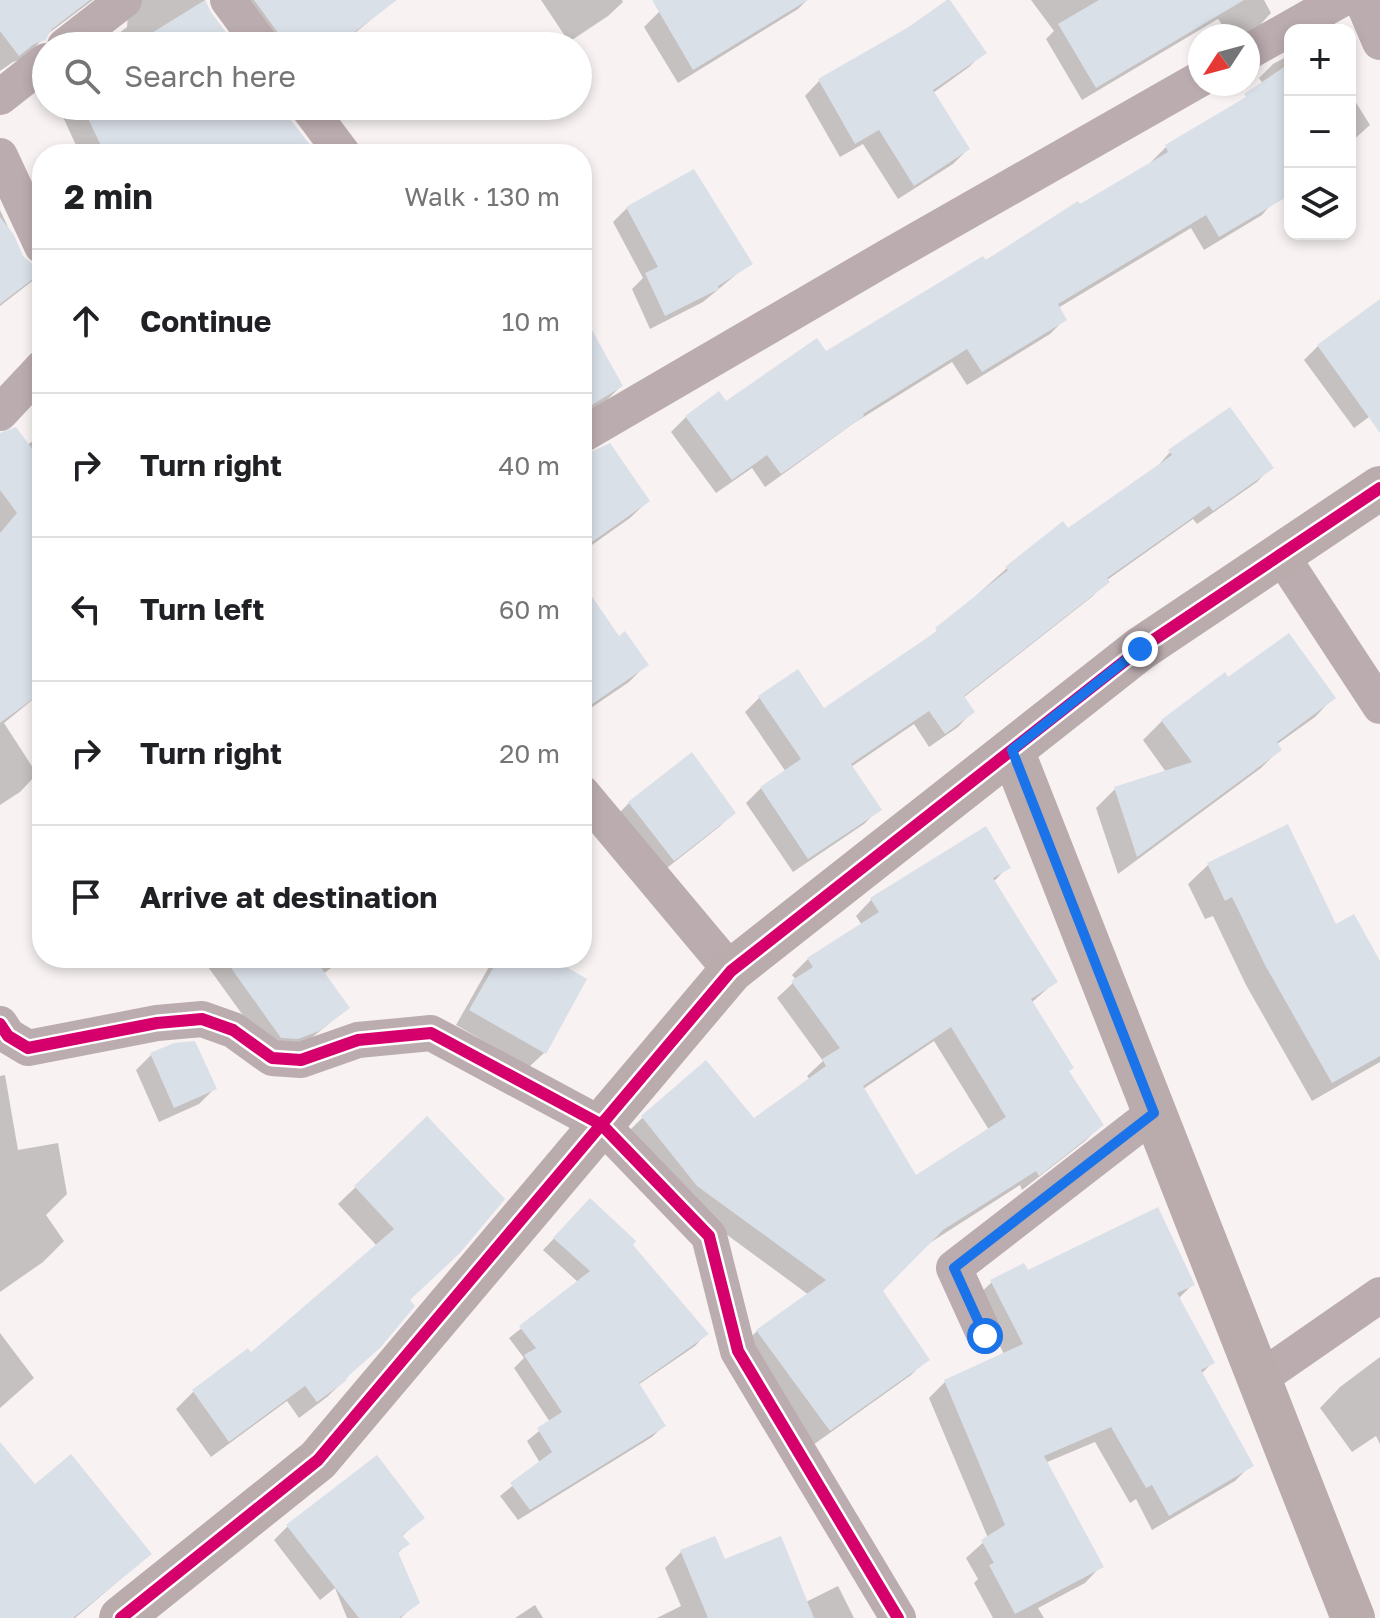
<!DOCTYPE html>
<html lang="en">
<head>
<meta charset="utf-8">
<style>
	body { margin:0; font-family:"Golos Text",sans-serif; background:#f2f2f2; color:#202124 }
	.controls { position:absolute; right:24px; top:24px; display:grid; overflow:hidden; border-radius:16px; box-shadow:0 4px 12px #0003 }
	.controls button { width:72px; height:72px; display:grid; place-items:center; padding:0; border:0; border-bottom:2px solid #e0e0e0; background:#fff; color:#202124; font:40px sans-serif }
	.compass { position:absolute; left:1188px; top:24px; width:72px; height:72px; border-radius:50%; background:#fff; box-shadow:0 4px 12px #0003; rotate:234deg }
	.stop { position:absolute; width:24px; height:24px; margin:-18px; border:6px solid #1a73e8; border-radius:50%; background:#fff }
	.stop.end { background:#1a73e8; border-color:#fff; box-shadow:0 2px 8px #0008 }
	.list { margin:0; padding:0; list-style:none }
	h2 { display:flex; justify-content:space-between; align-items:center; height:104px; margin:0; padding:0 32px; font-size:34px }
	h2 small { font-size:26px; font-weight:400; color:#757577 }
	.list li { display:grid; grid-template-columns:52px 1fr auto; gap:24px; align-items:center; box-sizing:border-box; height:144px; padding:0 32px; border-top:2px solid #e0e0e0 }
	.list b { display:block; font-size:30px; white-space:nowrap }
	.list em { font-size:26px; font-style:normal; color:#757577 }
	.icon { flex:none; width:44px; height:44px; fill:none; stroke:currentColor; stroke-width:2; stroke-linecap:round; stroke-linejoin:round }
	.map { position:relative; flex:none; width:1380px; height:1618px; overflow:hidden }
	.search { position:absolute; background:#fff; box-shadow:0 4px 12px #0003; left:32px; top:32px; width:560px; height:88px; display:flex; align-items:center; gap:20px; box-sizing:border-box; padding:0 28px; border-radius:44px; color:#757577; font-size:30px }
	.panel { position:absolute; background:#fff; box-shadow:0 4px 12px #0003; left:32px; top:144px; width:560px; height:824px; border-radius:32px }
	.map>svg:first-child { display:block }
	.shadow { fill:#0003; fill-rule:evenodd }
	.building { fill:#dae0e8; fill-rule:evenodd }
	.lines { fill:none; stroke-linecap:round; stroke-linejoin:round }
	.street { stroke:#bbacaf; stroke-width:36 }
	.secondary { stroke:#baabad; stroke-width:44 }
	.cycleway-casing { stroke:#fff; stroke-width:17 }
	.cycleway { stroke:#d6006c; stroke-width:12 }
	.route { stroke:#1a73e8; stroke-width:10 }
</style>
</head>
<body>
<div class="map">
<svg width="1380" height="1618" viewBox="0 0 1380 1618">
	<rect width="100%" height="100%" fill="#f8f2f2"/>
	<!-- shadow -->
	<path class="shadow" d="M 0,0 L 93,0 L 45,36 L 25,58 L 13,62 L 0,71 Z
		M 117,0 L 205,0 L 209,13 L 233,46 L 102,46 L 127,27 L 128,15 Z
		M 221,0 L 395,0 L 339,46 L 257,46 Z
		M 541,0 L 622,0 L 623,2 L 608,16 L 569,42 Z
		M 678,0 L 807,0 L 798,9 L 678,83 L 644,27 L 659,12 Z
		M 1031,0 L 1264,0 L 1271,13 L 1258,27 L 1241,36 L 1230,36 L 1218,19 L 1082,100 L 1046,39 L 1054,31 Z
		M 984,52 L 969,67 L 933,93 L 968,149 L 953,164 L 898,199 L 863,144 L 840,157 L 805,96 L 819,81 Z
		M 1290,55 L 1290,182 L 1262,215 L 1204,250 L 1191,228 L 1058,308 L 1065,319 L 1050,334 L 967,385 L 952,362 L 854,423 L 765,487 L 752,468 L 716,493 L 671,432 L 686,417 L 726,404 L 825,353 L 1152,164 L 1151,162 L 1166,147 L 1237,104 L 1263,84 L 1259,78 L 1273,64 Z
		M 1350,93 L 1370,125 L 1350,143 Z
		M 58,106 L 285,106 L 288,119 L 314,154 L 80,154 Z
		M 627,208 L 750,263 L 703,302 L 650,329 L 632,289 L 643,278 L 613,222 Z
		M 0,210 L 22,257 L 28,264 L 42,268 L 42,272 L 35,279 L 0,306 Z
		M 1380,302 L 1380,409 L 1354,428 L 1304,360 L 1318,346 Z
		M 582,316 L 621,386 L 603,404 L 582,416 Z
		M 0,435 L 27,445 L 42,435 L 42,692 L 4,723 L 37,774 L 20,792 L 0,805 Z
		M 1170,452 L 1271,467 L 1257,482 L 1197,524 L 1193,519 L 1107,580 L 1093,596 L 963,698 L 972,712 L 958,727 L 929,747 L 914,724 L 851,767 L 879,809 L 864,824 L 793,872 L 746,803 L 761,788 L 786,772 L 745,712 L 760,697 L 824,711 L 922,644 L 1007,568 L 1067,530 L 1156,468 Z
		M 582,458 L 648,501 L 630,518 L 582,552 Z
		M 582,586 L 618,639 L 646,665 L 629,682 L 582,714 Z
		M 1333,698 L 1315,717 L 1276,745 L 1280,749 L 1261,768 L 1118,874 L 1096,808 L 1115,789 L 1166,772 L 1143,740 L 1162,721 Z
		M 692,755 L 734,813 L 719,827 L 658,875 L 614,818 L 629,803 Z
		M 1288,827 L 1335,927 L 1380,965 L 1380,1062 L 1312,1101 L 1246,985 L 1213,916 L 1205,919 L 1188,884 L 1208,865 Z
		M 1008,867 L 993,882 L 1055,982 L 1031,1003 L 1067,1072 L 1101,1125 L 1085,1141 L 1022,1190 L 1020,1185 L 925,1246 L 880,1291 L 927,1359 L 911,1375 L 813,1445 L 741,1347 L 757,1331 L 809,1295 L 681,1201 L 627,1133 L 642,1118 L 754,1121 L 810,1080 L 807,1076 L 823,1061 L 777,998 L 796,980 L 792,975 L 808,959 L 862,925 L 856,916 L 871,900 ZM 934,1041 L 989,1130 L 915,1178 L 863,1089 Z
		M 205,958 L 345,958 L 323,974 L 348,1008 L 304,1044 L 268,1050 L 203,960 Z
		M 494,958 L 547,958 L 544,1053 L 529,1067 L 456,1025 Z
		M 151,1055 L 214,1089 L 199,1104 L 159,1122 L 136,1070 Z
		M 5,1075 L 18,1150 L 58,1143 L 67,1194 L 46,1215 L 64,1241 L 43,1262 L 0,1292 L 0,1076 Z
		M 427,1119 L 408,1300 L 345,1380 L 327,1397 L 299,1418 L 287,1401 L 211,1457 L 176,1409 L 193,1392 L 248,1351 L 251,1355 L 377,1246 L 338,1204 Z
		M 579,1212 L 630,1245 L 706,1334 L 695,1346 L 638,1385 L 663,1426 L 652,1437 L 518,1520 L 500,1496 L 540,1463 L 527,1441 L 550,1422 L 514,1368 L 524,1358 L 509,1338 L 579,1283 L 543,1250 Z
		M 1027,1273 L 1193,1284 L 1178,1299 L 1212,1363 L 1201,1374 L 1251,1465 L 1235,1481 L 1152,1530 L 1136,1499 L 1130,1503 L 1095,1442 L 1045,1463 L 1101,1566 L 1085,1583 L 1038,1608 L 1044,1618 L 993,1618 L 974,1583 L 978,1579 L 966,1558 L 988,1538 L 929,1398 L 945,1382 L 1004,1354 L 975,1298 L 992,1282 Z
		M 0,1333 L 34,1378 L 0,1408 Z
		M 1380,1357 L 1380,1444 L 1376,1436 L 1352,1452 L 1320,1408 L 1340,1387 Z
		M 0,1445 L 34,1487 L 150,1554 L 75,1618 L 0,1618 Z
		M 422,1518 L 401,1537 L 407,1544 L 397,1554 L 417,1602 L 401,1618 L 347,1618 L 335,1588 L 320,1600 L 274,1540 L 288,1526 Z
		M 681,1552 L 724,1562 L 806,1602 L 838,1586 L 854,1618 L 657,1618 L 681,1606 L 665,1568 Z
		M 535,1605 L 543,1618 L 515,1618 Z"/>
	<!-- building -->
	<path class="building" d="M 0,0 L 90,0 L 52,29 L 45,40 L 34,44 L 19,56 L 0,31 Z
		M 205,0 L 211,12 L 236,46 L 136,46 L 134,44 Z
		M 254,0 L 397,0 L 336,46 L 283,46 L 279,34 Z
		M 652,0 L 808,0 L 693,70 Z
		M 947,0 L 950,0 L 987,53 L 933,90 L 970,149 L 914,186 L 879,130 L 855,144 L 818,79 L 907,28 Z
		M 1099,0 L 1244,0 L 1096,88 L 1058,24 Z
		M 1290,63 L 1290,195 L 1219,237 L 1206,215 L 1058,304 L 1067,320 L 982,372 L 967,349 L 863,414 L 864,416 L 781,474 L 767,455 L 732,480 L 685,416 L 719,391 L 726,401 L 817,338 L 826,351 L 983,256 L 986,260 L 1078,201 L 1080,204 L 1168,152 L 1165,145 L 1246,97 L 1244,94 Z
		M 82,106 L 286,106 L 290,119 L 317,154 L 105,154 Z
		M 694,169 L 753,264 L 718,286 L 719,289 L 665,316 L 645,273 L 658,267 L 626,207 Z
		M 0,217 L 14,235 L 23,256 L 42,272 L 0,304 Z
		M 1380,299 L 1380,433 L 1317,345 Z
		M 582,312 L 623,386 L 582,411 Z
		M 1230,407 L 1274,468 L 1213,511 L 1209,506 L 1107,578 L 1110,582 L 964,696 L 975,712 L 945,734 L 929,711 L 851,764 L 882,810 L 808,859 L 760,787 L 801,759 L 758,696 L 798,669 L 824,708 L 937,631 L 935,628 L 1008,570 L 1005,567 L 1063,521 L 1068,528 L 1172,455 L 1168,450 Z
		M 16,427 L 42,462 L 42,692 L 0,723 L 0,533 L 17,513 L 0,490 L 0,433 Z
		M 610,443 L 650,501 L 582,549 L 582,456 Z
		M 582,582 L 619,636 L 625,631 L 649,665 L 582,711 Z
		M 1289,633 L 1336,698 L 1277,742 L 1282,750 L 1137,857 L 1114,787 L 1192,762 L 1161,720 L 1225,672 L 1228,677 Z
		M 692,752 L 736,813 L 674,861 L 628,802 Z
		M 1288,824 L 1336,924 L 1354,914 L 1380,961 L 1380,1056 L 1332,1083 L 1265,965 L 1232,897 L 1225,901 L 1207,863 Z
		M 986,826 L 1011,868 L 993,878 L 1058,982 L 1031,999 L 1074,1068 L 1069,1071 L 1104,1125 L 1039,1176 L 1036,1171 L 943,1230 L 883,1291 L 930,1360 L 830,1431 L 756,1330 L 826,1280 L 697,1186 L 641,1116 L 706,1060 L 754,1118 L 826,1066 L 822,1059 L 840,1048 L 791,981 L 813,967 L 807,958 L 879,912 L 870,898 ZM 951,1027 L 1006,1117 L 916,1175 L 863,1086 Z
		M 224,958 L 314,958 L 350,1008 L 319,1031 L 298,1039 L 281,1038 Z
		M 499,958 L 551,958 L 587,979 L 546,1054 L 469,1010 Z
		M 195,1041 L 217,1089 L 174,1108 L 150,1053 L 174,1043 Z
		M 427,1116 L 505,1199 L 460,1253 L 410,1300 L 415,1306 L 380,1348 L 346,1378 L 347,1380 L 317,1402 L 305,1386 L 229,1442 L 192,1390 L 248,1348 L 251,1352 L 394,1229 L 354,1186 Z
		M 590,1198 L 636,1241 L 633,1245 L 709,1334 L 639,1383 L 666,1426 L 530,1510 L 510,1483 L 552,1452 L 537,1428 L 562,1412 L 524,1355 L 536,1348 L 519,1326 L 590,1271 L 553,1238 Z
		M 1158,1207 L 1195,1285 L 1177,1293 L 1215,1363 L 1201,1370 L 1254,1466 L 1169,1516 L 1152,1485 L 1146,1488 L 1111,1427 L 1044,1456 L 1104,1567 L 1015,1614 L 989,1565 L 994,1563 L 981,1540 L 1005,1525 L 944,1380 L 1023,1344 L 990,1280 L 1024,1263 L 1028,1270 Z
		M 0,1442 L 35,1484 L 71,1454 L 152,1554 L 73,1618 L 0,1618 Z
		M 377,1455 L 425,1518 L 402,1535 L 410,1544 L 398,1552 L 420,1603 L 399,1618 L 359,1618 L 286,1525 Z
		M 715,1536 L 725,1559 L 781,1536 L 814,1618 L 708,1618 L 680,1550 Z"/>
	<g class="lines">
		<!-- street -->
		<path class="street" d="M 228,0 L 262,46
			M 1362,0 L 1380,42
			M 65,46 L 124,0
			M 1248,52 L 1340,0
			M 0,97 L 46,61
			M 307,106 L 343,154
			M 0,156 L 42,246
			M 0,413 L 42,368
			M 582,435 L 889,256 L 1200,79
			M 1281,555 L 1380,706
			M 582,793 L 731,971
			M 0,1024 L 8,1036 L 28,1048 L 157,1023 L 202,1019 L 233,1030 L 272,1058 L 301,1060 L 358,1040 L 431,1033 L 602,1125 L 709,1236 L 738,1351 L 898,1618
			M 985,1336 L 954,1268 L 1154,1113
			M 1259,1379 L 1380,1295"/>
		<!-- secondary -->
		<path class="secondary" d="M 1012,750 L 1353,1618
			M 121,1618 L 318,1460 L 731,971 L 1140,649 L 1380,488"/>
		<!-- cycleway casing -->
		<g class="cycleway-casing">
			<path id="cycleway" d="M 0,1024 L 8,1036 L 28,1048 L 157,1023 L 202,1019 L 233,1030 L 272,1058 L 301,1060 L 358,1040 L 431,1033 L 602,1125 L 709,1236 L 738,1351 L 898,1618
				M 121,1618 L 318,1460 L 731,971 L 1140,649 L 1380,488"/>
		</g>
		<!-- cycleway -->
		<use href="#cycleway" class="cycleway"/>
	</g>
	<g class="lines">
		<!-- route -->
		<path class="route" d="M 985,1336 L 954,1268 L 1154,1113 L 1012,750 L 1140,649"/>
	</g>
</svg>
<div class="controls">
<button>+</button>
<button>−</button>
<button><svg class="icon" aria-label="layers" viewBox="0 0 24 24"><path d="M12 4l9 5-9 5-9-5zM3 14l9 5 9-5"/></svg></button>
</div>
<svg class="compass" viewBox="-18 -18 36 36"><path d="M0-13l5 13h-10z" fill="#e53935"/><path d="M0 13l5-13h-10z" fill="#757577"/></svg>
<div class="stop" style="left:985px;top:1336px"></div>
<div class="stop end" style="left:1140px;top:649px"></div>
<div class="search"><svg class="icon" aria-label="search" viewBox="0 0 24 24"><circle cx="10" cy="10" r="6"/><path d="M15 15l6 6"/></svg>Search here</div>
<section class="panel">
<h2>2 min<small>Walk · 130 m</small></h2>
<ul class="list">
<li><svg class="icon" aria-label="ahead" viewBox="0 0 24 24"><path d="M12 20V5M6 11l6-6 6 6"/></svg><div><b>Continue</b></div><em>10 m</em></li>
<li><svg class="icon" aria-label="right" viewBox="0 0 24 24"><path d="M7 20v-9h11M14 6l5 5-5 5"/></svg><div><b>Turn right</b></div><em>40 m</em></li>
<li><svg class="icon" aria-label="left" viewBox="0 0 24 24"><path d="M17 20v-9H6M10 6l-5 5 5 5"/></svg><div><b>Turn left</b></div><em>60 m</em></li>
<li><svg class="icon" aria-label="right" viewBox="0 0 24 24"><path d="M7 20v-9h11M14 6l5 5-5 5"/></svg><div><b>Turn right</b></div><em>20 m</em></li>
<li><svg class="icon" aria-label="arrive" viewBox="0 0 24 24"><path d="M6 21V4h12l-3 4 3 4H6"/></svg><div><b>Arrive at destination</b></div></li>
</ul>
</section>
</div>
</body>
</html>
